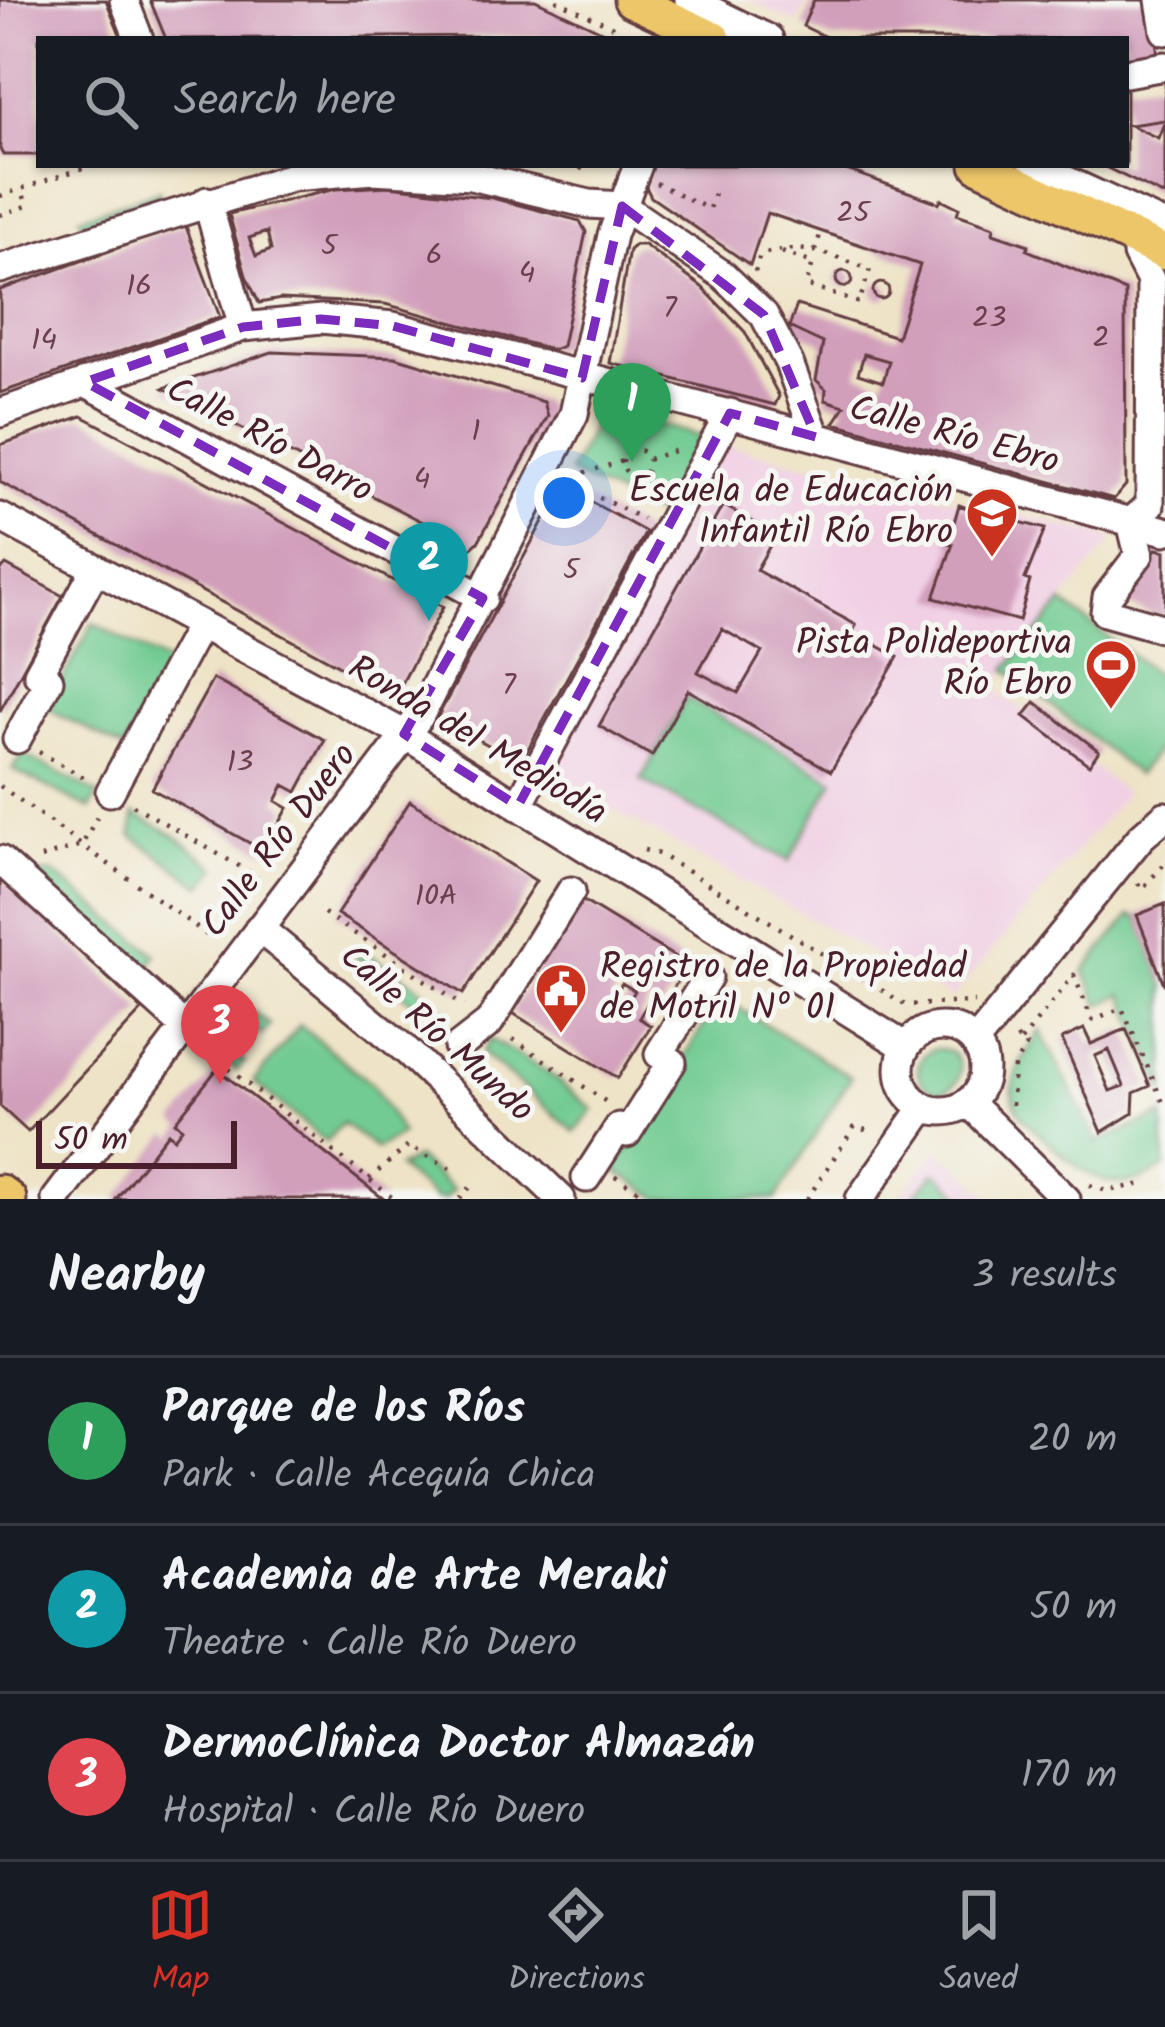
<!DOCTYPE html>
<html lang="en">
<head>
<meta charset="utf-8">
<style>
	body { margin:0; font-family:Kalam,sans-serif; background:#20242c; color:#f1f3f6 }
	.scale { position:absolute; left:36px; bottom:30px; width:201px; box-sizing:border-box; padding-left:12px; border:6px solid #4a1f2b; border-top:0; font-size:33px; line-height:42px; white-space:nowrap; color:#4a1f2b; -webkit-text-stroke:9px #f6f6f2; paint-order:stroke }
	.you { position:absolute; left:564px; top:498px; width:42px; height:42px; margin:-30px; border:9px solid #fff; border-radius:50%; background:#1a73e8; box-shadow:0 0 0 18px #1a73e833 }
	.badge { display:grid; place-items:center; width:78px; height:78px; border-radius:50%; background:#d93025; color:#fff; font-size:39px; font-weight:700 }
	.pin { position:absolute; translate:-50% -99px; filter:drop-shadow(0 3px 6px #0008) }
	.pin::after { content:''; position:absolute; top:63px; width:42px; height:36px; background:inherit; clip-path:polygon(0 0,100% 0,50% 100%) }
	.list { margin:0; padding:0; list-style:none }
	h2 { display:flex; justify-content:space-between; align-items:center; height:156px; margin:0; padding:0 48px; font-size:51px }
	h2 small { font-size:39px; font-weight:400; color:#9ea1a6 }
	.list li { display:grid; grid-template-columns:78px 1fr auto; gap:36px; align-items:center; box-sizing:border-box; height:168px; padding:0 48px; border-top:3px solid #363941 }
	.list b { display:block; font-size:45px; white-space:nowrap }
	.list p { margin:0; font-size:39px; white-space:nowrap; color:#9ea1a6 }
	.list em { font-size:39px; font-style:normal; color:#9ea1a6 }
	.icon { flex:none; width:66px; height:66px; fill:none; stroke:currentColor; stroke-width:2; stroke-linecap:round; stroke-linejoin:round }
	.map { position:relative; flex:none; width:1165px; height:1199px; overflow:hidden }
	.search { position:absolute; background:#171b24; box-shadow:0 3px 9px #0004; left:36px; right:36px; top:36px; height:132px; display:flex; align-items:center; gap:30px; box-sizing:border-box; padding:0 42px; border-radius:0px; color:#9ea1a6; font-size:45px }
	.sheet { height:660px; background:#171b24 }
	nav { display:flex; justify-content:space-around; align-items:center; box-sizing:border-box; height:168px; border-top:3px solid #363941; background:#171b24; font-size:33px; color:#9ea1a6 }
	nav a { display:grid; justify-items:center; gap:6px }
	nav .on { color:#d93025 }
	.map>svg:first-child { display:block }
	.built { fill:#f1d0e4 }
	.green { fill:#72cb92; stroke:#5e755e; stroke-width:3 }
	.building { fill:#d29fbb; fill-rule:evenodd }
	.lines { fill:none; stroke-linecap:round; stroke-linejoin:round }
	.minor-casing { stroke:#633c42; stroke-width:33 }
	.major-casing { stroke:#633c42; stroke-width:39 }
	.path { stroke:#633c42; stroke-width:4.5; stroke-dasharray:3 9; stroke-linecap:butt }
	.minor { stroke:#fff; stroke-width:27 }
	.major { stroke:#ecc669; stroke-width:33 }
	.marked { fill:none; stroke:#7b2cbf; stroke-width:9; stroke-dasharray:24 15; stroke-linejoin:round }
	.labels { text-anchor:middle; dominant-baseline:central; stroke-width:10; stroke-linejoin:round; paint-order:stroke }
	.number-label { font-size:30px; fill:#6c3f4f }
	.street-label { font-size:36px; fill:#4a1f2b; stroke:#f6f6f2 }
	.poi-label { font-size:36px; fill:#4a1f2b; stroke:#f6f6f2; text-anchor:end }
</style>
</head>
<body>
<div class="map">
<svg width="1165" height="1199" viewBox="0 0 1165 1199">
	<rect width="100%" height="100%" fill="#f6f6f2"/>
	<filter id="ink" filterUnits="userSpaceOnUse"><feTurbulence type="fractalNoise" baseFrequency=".00833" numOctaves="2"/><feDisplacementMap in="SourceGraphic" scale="24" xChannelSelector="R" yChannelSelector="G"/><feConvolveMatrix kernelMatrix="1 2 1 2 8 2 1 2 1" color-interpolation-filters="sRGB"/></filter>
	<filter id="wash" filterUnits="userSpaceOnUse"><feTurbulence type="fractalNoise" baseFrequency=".004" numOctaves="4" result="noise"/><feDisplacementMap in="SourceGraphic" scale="48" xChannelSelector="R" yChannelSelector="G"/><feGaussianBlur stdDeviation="2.7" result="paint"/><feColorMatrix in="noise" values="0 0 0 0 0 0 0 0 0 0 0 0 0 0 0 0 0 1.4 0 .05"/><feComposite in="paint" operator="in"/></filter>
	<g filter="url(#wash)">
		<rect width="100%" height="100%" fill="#eee3c6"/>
		<!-- built -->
		<path class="built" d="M 749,0 L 808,0 L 797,23 Z
			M 726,445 L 1114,538 L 993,687 L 1126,793 L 952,998 L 548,773 Z
			M 939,1149 L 967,1174 L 993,1199 L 898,1199 Z"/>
		<!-- green -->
		<path class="green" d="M 159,191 L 161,198 L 83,225 L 80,217 Z
			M 602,408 L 702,437 L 661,516 L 569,473 Z
			M 1063,603 L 1165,681 L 1165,740 L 1137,775 L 1006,669 Z
			M 93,623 L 170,664 L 124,749 L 47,708 Z
			M 686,698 L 834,780 L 789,861 L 641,780 Z
			M 23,754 L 98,794 L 90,809 L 13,770 Z
			M 134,814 L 176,836 L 217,868 L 202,886 L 132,836 Z
			M 53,873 L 156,954 L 146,975 L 35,875 Z
			M 1131,915 L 1139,919 L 1165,986 L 1165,1093 L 1123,994 L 1100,1005 L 1084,971 Z
			M 360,949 L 416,984 L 445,1011 L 436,1021 L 355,956 Z
			M 721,997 L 851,1077 L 776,1199 L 661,1199 L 614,1170 Z
			M 255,1013 L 270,1025 L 262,1035 L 253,1028 L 233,1052 L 245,1062 L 237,1071 L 219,1056 Z
			M 300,1025 L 373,1085 L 402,1134 L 376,1149 L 342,1123 L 326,1142 L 253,1082 Z
			M 1040,1030 L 1098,1142 L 1163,1115 L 1165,1167 C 1119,1199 1087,1179 1051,1144 C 1038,1132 1019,1119 1014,1101 C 1007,1077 1029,1050 1040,1030 Z
			M 490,1039 L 548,1073 L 594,1110 L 575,1132 L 482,1053 Z
			M918 1070a21 21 0 1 1 42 0a21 21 0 1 1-42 0Z
			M 416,1158 L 453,1190 L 445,1199 L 435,1199 L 398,1168 Z
			M 936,1172 L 966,1199 L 911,1199 Z"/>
		<g id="blocks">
			<!-- building -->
			<path class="building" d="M 0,0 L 106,0 L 122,39 L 39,39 L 39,155 L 3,155 L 0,149 Z
				M 150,0 L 535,0 L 610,35 L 166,39 Z
				M 814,0 L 1151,0 L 1158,56 L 1126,59 L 1126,39 L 830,39 L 803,26 Z
				M 1165,81 L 1165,120 L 1130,125 L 1158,138 L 1165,121 L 1165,196 L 1101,165 L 1126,165 L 1126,85 Z
				M 649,165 L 833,165 L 939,203 L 941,199 L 959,208 L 957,214 L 994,227 L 993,233 L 1029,245 L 1027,250 L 1125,291 L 1126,485 L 1114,499 L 834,423 L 845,406 L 825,400 L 826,389 L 816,380 L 823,343 L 789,327 L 797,305 L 897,337 L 920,265 L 767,213 L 750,265 L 651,197 L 645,185 ZM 864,354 L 889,361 L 883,382 L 858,374 Z
				M 389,186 L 492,198 L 580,221 L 586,232 L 562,346 L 553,350 L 385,304 L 281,299 L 259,303 L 246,276 L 229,214 L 336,189 ZM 267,232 L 271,250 L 256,256 L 249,238 Z
				M 185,224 L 220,317 L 0,393 L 0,290 Z
				M 635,245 L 644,245 L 702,287 L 745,332 L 779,396 L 775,405 L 610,363 L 629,250 Z
				M836 279a8 8 0 1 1 16 0a8 8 0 1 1-16 0Z
				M873 291a8 8 0 1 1 16 0a8 8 0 1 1-16 0Z
				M 272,352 L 395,357 L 544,402 L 548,416 L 478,542 L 466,553 L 429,533 L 423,522 L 164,388 Z
				M 82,416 L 443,607 L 395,696 L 0,482 L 0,445 Z
				M 562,486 L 646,532 L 521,762 L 437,718 Z
				M 723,505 L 776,535 L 756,570 L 856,625 L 853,632 L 898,657 L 831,771 L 688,690 L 652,756 L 599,726 ZM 722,629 L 762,652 L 738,693 L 698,672 Z
				M 959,505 L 1007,523 L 1009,519 L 1045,529 L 1025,579 L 1030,581 L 1019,621 L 934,598 L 953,544 L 948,543 Z
				M 1156,549 L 1165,551 L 1165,619 L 1115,601 Z
				M 6,565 L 63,596 L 0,711 L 0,571 Z
				M 213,679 L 325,740 L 297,792 L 284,785 L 276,801 L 288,808 L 264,851 L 152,789 Z
				M 1035,702 L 1099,751 L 1089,765 L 1024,716 Z
				M 410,801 L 536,881 L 463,994 L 337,914 Z
				M 0,877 L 142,1010 L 28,1132 L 0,1106 Z
				M 580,899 L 688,965 L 661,1008 L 649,1001 L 639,1018 L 651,1026 L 618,1078 L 511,1012 ZM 622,983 L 635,991 L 622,1008 L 611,1001 Z
				M 1165,904 L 1165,984 L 1164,984 L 1137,915 Z
				M 1084,1029 L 1091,1044 L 1126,1029 L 1150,1086 L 1134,1093 L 1133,1113 L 1102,1132 L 1062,1039 ZM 1109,1050 L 1124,1086 L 1110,1091 L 1095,1056 Z
				M 217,1069 L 372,1190 L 384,1199 L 116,1199 L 168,1133 L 174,1138 L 182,1128 L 175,1122 Z"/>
		</g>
	</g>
	<g filter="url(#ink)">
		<use href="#blocks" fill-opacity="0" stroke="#633c42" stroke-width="3"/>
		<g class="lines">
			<!-- minor casing -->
			<g class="minor-casing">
				<path id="minor" d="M 124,0 L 139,39
					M 689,0 L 769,39
					M 1160,0 L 1165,31
					M 1126,73 L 1165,66
					M 1033,165 L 1165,226
					M 207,201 L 243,327
					M 1137,240 L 1137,254 L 1151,281 L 1150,505 L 1131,522 L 1139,555 L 1107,597 L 1105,612 L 1165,629
					M 0,269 L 292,177 L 373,170 L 471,176 L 589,204 L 622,206 L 723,275 L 764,315 L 789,363 L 816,437 L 1165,531
					M 85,382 L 483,598
					M 0,413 L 243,327 L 321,319 L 393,326 L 816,437
					M 0,517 L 404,734 L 906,1047
					M 17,739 L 49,680 L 38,674 L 96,568
					M 110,792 L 193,638
					M 518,806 L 730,413
					M 0,860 L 185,1027
					M 259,928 L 407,1051 L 561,1199
					M900 1069a42 42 0 1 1 84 0a42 42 0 1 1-84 0Z
					M 975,1042 L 1141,837 L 1165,816
					M 458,1047 L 489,1023 L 571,891
					M 968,1102 L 1066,1199
					M 586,1178 L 619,1127 L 627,1133 L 672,1062 L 659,1054 L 708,977
					M 56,1199 L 419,717 L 574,414 L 612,235 L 638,165
					M 860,1199 L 924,1107"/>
			</g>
			<!-- major casing -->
			<g class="major-casing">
				<path id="major" d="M 631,0 L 714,39
					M 978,165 L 1165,253
					M 0,1192 L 9,1199"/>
			</g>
			<!-- path -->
			<path class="path" d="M 556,0 L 613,27 L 624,39
				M 580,170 L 583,165
				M 656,183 L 709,209 L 715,191
				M 0,196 L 92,165
				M 0,215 L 27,206 L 22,190
				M 815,251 L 821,232
				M 755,272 L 760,255 C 805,241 827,255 870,269 L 859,303 L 806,285 L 813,263 L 776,250
				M 607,412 L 628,453
				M623 463a13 13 0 1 1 26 0a13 13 0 1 1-26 0Z
				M 648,459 L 677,450
				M 642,474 L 653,503
				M 573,476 L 623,461
				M 567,482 L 643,519
				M 39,752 L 87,779
				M 0,786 L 210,937
				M 133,805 L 258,877
				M 644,850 L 659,854 L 906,1005 L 974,1002
				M 41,858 L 82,845 L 99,813
				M 1138,883 L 1142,889 L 1165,863
				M 324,913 L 464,1006
				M 513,1039 L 608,1103
				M 1021,1041 L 1074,975 L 1092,1020 L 1122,1008 L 1165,1107
				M 210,1054 L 394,1199
				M 1012,1105 L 1014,1066 L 1026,1046 L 1015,1036
				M 615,1176 L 651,1199
				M 369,1179 L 408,1146 L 458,1172
				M 1090,1185 L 1106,1191 L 1148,1183
				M 460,1199 L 472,1185
				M 807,1199 L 855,1126 L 873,1133"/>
			<!-- minor -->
			<use href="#minor" class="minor"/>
			<!-- major -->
			<use href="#major" class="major"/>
		</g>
	</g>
	<!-- marked area -->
	<path class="marked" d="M 622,206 L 764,315 L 816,437 L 730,413 L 518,806 L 404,734 L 483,598 L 85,382 L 243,327 L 321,319 L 393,326 L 582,378 Z"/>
	<!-- icons -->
	<defs>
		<g id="school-pin" transform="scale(2.7)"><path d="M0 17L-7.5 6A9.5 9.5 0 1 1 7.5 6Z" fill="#c8321e" stroke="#f6f6f2"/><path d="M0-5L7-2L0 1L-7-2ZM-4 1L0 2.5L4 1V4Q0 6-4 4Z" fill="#fff"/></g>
		<g id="stadium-pin" transform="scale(2.7)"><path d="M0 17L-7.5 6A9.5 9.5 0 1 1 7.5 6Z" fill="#c8321e" stroke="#f6f6f2"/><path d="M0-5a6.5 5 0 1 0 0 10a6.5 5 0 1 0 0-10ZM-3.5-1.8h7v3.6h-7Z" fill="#fff"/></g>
		<g id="civic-pin" transform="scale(2.7)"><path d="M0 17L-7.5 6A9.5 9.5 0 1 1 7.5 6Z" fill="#c8321e" stroke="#f6f6f2"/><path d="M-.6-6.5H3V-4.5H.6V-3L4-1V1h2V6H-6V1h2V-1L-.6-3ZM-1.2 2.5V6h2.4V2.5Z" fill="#fff"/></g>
	</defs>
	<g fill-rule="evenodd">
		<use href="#school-pin" x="992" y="513"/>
		<use href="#stadium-pin" x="1111" y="665"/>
		<use href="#civic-pin" x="561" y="989"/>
	</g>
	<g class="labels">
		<!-- number labels -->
		<g class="number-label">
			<text x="853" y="214">25</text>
			<text x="329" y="247">5</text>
			<text x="434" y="256">6</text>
			<text x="527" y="274">4</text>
			<text x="139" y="287">16</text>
			<text x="670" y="309">7</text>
			<text x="989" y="319">23</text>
			<text x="1101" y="339">2</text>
			<text x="44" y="341">14</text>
			<text x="476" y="432">1</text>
			<text x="422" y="480">4</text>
			<text x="571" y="571">5</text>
			<text x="509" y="686">7</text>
			<text x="240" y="763">13</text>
			<text x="436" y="897">10A</text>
		</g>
		<!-- street labels -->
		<g class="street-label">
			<text transform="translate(954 436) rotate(15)">Calle Río Ebro</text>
			<text transform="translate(269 441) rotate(28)">Calle Río Darro</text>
			<text transform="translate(477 741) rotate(31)">Ronda del Mediodía</text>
			<text transform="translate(280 841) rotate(-53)">Calle Río Duero</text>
			<text transform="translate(436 1034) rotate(42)">Calle Río Mundo</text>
		</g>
		<!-- poi labels -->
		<g class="poi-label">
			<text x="953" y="492">Escuela de Educación<tspan x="953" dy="41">Infantil Río Ebro</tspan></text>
			<text x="1072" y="644">Pista Polideportiva<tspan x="1072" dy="41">Río Ebro</tspan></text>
			<text x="600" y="968" text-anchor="start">Registro de la Propiedad<tspan x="600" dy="41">de Motril Nº 01</tspan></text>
		</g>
	</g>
</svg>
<div class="scale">50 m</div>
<div class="you"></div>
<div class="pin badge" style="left:632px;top:462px;background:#2e9e5b">1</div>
<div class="pin badge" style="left:429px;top:621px;background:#0f9aa8">2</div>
<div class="pin badge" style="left:220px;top:1084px;background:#e0444e">3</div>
<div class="search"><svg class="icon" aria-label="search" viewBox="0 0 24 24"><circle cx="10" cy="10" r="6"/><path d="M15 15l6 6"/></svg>Search here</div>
</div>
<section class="sheet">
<h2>Nearby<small>3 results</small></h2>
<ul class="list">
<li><span class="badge" style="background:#2e9e5b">1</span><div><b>Parque de los Ríos</b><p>Park · Calle Acequía Chica</p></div><em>20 m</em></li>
<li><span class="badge" style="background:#0f9aa8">2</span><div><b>Academia de Arte Meraki</b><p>Theatre · Calle Río Duero</p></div><em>50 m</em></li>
<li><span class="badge" style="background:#e0444e">3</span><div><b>DermoClínica Doctor Almazán</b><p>Hospital · Calle Río Duero</p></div><em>170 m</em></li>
</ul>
</section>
<nav>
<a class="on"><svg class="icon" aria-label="map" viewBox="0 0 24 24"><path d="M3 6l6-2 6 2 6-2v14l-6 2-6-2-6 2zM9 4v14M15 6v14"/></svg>Map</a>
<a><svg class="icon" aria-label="directions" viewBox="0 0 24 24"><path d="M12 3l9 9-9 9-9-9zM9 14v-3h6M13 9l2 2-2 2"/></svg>Directions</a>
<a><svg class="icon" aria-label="saved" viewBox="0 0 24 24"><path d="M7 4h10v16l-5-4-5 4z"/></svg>Saved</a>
</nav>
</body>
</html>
